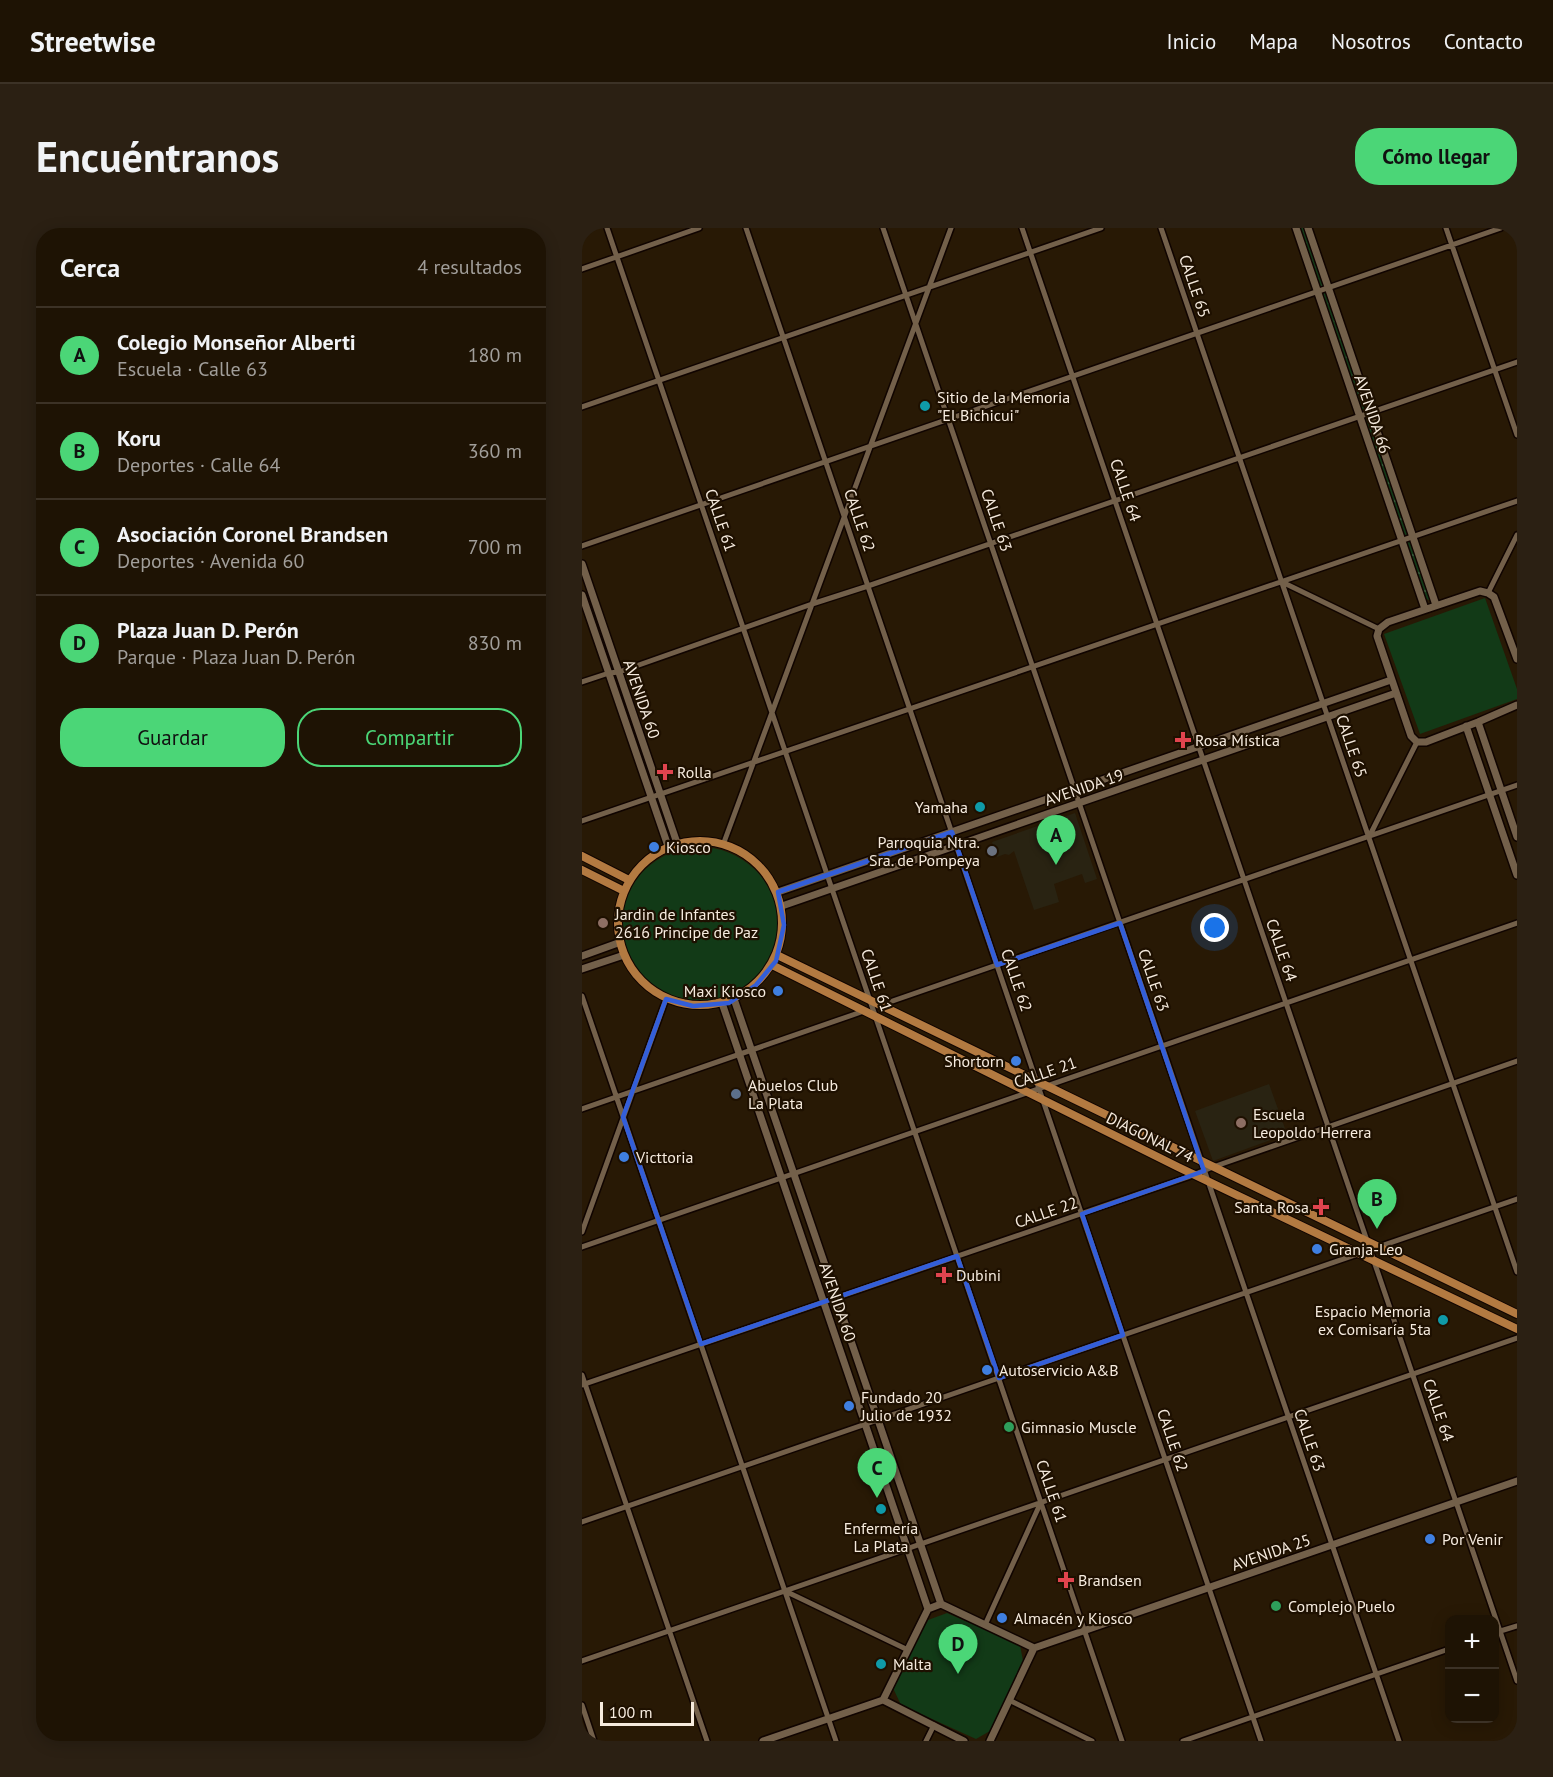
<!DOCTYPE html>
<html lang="es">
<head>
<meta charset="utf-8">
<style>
	body { margin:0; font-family:"PT Sans",sans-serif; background:#2b2013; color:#f1f3f6 }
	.controls { position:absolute; right:18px; bottom:18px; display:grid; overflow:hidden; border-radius:12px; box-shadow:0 3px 15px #0003 }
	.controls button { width:54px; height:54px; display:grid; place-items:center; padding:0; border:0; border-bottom:2px solid #3c3226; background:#1e1304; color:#f1f3f6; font:30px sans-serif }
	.scale { position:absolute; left:18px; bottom:15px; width:94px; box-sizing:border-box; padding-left:6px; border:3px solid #f6ebde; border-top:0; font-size:16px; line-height:21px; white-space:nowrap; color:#f6ebde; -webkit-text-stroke:4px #1e1000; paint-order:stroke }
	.you { position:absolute; left:633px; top:700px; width:21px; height:21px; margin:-15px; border:4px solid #fff; border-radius:50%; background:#1a73e8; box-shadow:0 0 0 9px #1a73e833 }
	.badge { display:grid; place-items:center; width:39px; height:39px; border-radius:50%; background:#4bd677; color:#111; font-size:20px; font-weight:700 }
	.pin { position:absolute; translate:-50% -50px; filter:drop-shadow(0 2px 3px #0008) }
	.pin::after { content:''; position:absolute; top:32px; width:21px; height:18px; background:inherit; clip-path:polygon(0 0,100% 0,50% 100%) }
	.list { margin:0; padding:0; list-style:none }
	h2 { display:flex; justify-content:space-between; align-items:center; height:78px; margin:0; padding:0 24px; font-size:26px }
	h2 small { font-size:20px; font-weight:400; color:#a19e9a }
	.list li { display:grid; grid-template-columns:39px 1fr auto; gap:18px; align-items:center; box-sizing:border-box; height:96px; padding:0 24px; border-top:2px solid #3c3226 }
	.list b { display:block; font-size:22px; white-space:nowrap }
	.list p { margin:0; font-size:20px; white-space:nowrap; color:#a19e9a }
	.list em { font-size:20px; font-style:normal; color:#a19e9a }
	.actions { display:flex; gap:12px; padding:18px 24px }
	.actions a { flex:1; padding:14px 0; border:2px solid #4bd677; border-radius:24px; text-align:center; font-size:21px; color:#4bd677 }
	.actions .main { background:#4bd677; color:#111 }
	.map { position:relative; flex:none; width:935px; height:1513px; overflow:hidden; border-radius:24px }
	header { display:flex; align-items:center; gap:36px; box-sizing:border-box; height:84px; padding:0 30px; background:#1e1304; border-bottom:2px solid #3c3226 }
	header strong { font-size:28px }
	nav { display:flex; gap:33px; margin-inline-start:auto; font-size:21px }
	.intro { display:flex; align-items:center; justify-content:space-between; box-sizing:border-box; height:144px; padding:0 36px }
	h1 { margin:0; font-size:42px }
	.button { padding:15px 27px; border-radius:24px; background:#4bd677; color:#111; font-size:21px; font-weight:700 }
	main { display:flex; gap:36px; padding:0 36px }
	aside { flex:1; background:#1e1304; border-radius:24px; box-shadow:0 3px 15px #0003 }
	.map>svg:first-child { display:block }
	.education { fill:#292312 }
	.grass { fill:url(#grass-dots) }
	.park { fill:#123a17 }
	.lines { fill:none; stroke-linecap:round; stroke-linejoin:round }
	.street-casing { stroke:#100400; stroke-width:8 }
	.secondary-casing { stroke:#100400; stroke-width:10 }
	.primary-casing { stroke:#100400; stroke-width:10 }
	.street { stroke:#73604a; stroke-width:5 }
	.secondary { stroke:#73604a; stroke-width:7 }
	.primary { stroke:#b37a41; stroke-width:8 }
	.marked { fill:none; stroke:#335ed9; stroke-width:4.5; stroke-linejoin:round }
	.culture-dot { fill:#0f9aa8; stroke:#1e1000; stroke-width:2 }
	.health-dot { fill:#e0444e; stroke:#1e1000; stroke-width:2 }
	.shop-dot { fill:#3f7fe0; stroke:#1e1000; stroke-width:2 }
	.worship-dot { fill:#6b7280; stroke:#1e1000; stroke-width:2 }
	.education-dot { fill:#8d6e63; stroke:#1e1000; stroke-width:2 }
	.service-dot { fill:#5c6f8a; stroke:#1e1000; stroke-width:2 }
	.leisure-dot { fill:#2e9e5b; stroke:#1e1000; stroke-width:2 }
	.labels { text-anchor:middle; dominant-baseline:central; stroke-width:4.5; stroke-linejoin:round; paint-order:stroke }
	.street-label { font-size:16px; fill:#f6ebde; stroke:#1e1000 }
	.poi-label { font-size:16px; fill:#f6ebde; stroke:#1e1000; text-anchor:start }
</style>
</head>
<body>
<header>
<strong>Streetwise</strong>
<nav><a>Inicio</a><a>Mapa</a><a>Nosotros</a><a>Contacto</a></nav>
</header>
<div class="intro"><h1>Encuéntranos</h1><a class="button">Cómo llegar</a></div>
<main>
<aside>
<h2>Cerca<small>4 resultados</small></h2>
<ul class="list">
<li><span class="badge">A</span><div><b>Colegio Monseñor Alberti</b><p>Escuela · Calle 63</p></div><em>180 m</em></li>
<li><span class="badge">B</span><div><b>Koru</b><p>Deportes · Calle 64</p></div><em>360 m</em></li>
<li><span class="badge">C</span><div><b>Asociación Coronel Brandsen</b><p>Deportes · Avenida 60</p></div><em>700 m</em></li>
<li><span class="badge">D</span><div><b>Plaza Juan D. Perón</b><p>Parque · Plaza Juan D. Perón</p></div><em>830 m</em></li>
</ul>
<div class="actions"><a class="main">Guardar</a><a>Compartir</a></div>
</aside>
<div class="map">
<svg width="935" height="1513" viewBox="0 0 935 1513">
	<defs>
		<pattern id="grass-dots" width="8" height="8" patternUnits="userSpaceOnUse" patternTransform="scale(1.5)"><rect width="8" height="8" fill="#123a17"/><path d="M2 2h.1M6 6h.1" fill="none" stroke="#355738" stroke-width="1.8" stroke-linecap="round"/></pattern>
	</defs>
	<rect width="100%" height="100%" fill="#281905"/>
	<!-- education -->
	<path class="education" d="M 493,585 L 515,651 L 503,655 L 500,646 L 472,656 L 477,674 L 452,682 L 432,623 L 427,627 L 423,626 L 415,629 L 410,614 Z
		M 687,856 L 705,906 L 631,933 L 613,883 Z"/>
	<!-- grass -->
	<path class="grass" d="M 717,0 L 722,0 L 849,368 L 847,372 L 842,370 Z"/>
	<!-- park -->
	<path class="park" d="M 903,370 L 935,461 L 935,471 L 838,506 L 802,406 Z
		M40 697a78 78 0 1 1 156 0a78 78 0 1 1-156 0Z
		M 365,1385 L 438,1417 L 441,1433 L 408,1503 L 394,1511 L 319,1477 L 311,1460 L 346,1392 Z"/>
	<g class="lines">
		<!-- street casing -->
		<g class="street-casing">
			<path id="street" d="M 25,0 L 540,1513
				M 164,0 L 679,1513
				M 301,0 L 817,1513
				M 440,0 L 935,1453
				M 579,0 L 935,1044
				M 864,0 L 935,207
				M 0,41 L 117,0
				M 0,179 L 519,0
				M 0,318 L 919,0
				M 700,354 L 797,401
				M 906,365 L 935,307
				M 0,454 L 27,445 L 37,444 L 230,376 L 286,358 L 935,134
				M 0,593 L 935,273
				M 787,609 L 835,514
				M 141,617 L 369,0
				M 0,768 L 254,1513
				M 299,777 L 935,557
				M 0,881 L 282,783
				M 0,1004 L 84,771
				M 0,1019 L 935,695
				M 0,1147 L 125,1513
				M 0,1157 L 606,949 L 631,939 L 935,833
				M 0,1294 L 935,971
				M 203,1363 L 326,1422
				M 403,1397 L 459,1274
				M 912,1405 L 935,1398
				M 0,1433 L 935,1110
				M 427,1472 L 510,1513
				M 0,1477 L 12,1513
				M 344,1513 L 352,1497
				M 601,1513 L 867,1421"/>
		</g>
		<!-- secondary casing -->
		<g class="secondary-casing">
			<path id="secondary" d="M 714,0 L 843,381
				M 726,0 L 854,377
				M 0,336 L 95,615
				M 0,367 L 86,618
				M 935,431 L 912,369 L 906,365 L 898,363 L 806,394 L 797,401 L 795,408 L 829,508 L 835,514 L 844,514 L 896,494 L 935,477
				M 896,494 L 935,609
				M 884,498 L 935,647
				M 196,664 L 809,452
				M 200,678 L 814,465
				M 0,728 L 36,715
				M 0,741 L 42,727
				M 152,771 L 359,1376
				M 140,775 L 346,1381
				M 452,1420 L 935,1253
				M 301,1472 L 346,1381 L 359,1376 L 452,1420
				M 301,1472 L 382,1513
				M 181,1513 L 301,1472
				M 408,1513 L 452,1420"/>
		</g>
		<!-- primary casing -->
		<g class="primary-casing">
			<path id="primary" d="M36 695a82 82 0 1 1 164 0a82 82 0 1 1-164 0Z
				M 0,628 L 47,652
				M 0,642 L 42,663
				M 195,727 L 935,1086
				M 190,737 L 596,939 L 935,1101"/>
		</g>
		<!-- street -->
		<use href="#street" class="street"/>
		<!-- secondary -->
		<use href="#secondary" class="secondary"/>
		<!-- primary -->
		<use href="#primary" class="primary"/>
	</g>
	<!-- marked area -->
	<path class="marked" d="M 370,604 L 415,737 L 538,695 L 622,943 L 500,986 L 541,1107 L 417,1150 L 375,1028 L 119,1116 L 41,889 L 84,771 L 111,778 L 147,775 L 174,757 L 194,733 L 202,697 L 196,664 Z"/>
	<!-- markers -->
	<g class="culture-dot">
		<circle cx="343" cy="178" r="6"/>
		<circle cx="398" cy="579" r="6"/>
		<circle cx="861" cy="1092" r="6"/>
		<circle cx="299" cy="1281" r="6"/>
		<circle cx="299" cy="1436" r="6"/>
	</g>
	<g class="health-dot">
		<path d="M598 503h6v6h6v6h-6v6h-6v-6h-6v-6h6z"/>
		<path d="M80 535h6v6h6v6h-6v6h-6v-6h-6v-6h6z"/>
		<path d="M736 970h6v6h6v6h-6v6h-6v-6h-6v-6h6z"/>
		<path d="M359 1038h6v6h6v6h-6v6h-6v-6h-6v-6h6z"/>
		<path d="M481 1343h6v6h6v6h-6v6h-6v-6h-6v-6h6z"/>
	</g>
	<g class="shop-dot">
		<circle cx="72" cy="619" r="6"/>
		<circle cx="196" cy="763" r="6"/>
		<circle cx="434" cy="833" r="6"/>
		<circle cx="42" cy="929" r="6"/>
		<circle cx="735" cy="1021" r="6"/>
		<circle cx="405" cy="1142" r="6"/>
		<circle cx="267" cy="1178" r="6"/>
		<circle cx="848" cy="1311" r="6"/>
		<circle cx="420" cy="1390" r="6"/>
	</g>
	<circle class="worship-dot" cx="410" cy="623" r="6"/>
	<g class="education-dot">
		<circle cx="21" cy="695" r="6"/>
		<circle cx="659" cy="895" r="6"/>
	</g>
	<circle class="service-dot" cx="154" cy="866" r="6"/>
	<g class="leisure-dot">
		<circle cx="427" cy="1199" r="6"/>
		<circle cx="694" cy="1378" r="6"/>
	</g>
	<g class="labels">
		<!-- street labels -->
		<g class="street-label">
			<text transform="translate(613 58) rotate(71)">CALLE 65</text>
			<text transform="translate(791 186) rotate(71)">AVENIDA 66</text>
			<text transform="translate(544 262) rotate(71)">CALLE 64</text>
			<text transform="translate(139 292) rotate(71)">CALLE 61</text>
			<text transform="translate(278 292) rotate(71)">CALLE 62</text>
			<text transform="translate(415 292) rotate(71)">CALLE 63</text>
			<text transform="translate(60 471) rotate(71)">AVENIDA 60</text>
			<text transform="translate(770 518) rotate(71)">CALLE 65</text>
			<text transform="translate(502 559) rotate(-19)">AVENIDA 19</text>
			<text transform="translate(700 722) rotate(71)">CALLE 64</text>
			<text transform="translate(295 752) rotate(71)">CALLE 61</text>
			<text transform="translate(435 752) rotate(71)">CALLE 62</text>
			<text transform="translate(572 752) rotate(71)">CALLE 63</text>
			<text transform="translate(463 844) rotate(-19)">CALLE 21</text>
			<text transform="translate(568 909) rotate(26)">DIAGONAL 74</text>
			<text transform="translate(464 984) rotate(-19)">CALLE 22</text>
			<text transform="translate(256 1074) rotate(71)">AVENIDA 60</text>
			<text transform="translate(857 1182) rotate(71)">CALLE 64</text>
			<text transform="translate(591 1212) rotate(71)">CALLE 62</text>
			<text transform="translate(728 1212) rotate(71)">CALLE 63</text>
			<text transform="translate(470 1263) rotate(71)">CALLE 61</text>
			<text transform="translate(689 1324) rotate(-19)">AVENIDA 25</text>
		</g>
		<!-- poi labels -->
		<g class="poi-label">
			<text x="355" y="169">Sitio de la Memoria<tspan x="355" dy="18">"El Bichicui"</tspan></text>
			<text x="613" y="512">Rosa Mística</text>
			<text x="95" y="544">Rolla</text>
			<text x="386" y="579" text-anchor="end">Yamaha</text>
			<text x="398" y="614" text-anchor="end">Parroquia Ntra.<tspan x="398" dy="18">Sra. de Pompeya</tspan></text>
			<text x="84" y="619">Kiosco</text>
			<text x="33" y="686">Jardin de Infantes<tspan x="33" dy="18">2616 Principe de Paz</tspan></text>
			<text x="184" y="763" text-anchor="end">Maxi Kiosco</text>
			<text x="422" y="833" text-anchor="end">Shortorn</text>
			<text x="166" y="857">Abuelos Club<tspan x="166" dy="18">La Plata</tspan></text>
			<text x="671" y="886">Escuela<tspan x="671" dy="18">Leopoldo Herrera</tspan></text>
			<text x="54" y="929">Victtoria</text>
			<text x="727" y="979" text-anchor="end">Santa Rosa</text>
			<text x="747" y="1021">Granja-Leo</text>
			<text x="374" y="1047">Dubini</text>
			<text x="849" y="1083" text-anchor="end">Espacio Memoria<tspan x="849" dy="18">ex Comisaría 5ta</tspan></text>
			<text x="417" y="1142">Autoservicio A&amp;B</text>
			<text x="279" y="1169">Fundado 20<tspan x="279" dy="18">Julio de 1932</tspan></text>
			<text x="439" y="1199">Gimnasio Muscle</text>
			<text x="299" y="1300" text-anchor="middle">Enfermería<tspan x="299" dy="18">La Plata</tspan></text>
			<text x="860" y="1311">Por Venir</text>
			<text x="496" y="1352">Brandsen</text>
			<text x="706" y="1378">Complejo Puelo</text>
			<text x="432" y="1390">Almacén y Kiosco</text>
			<text x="311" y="1436">Malta</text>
		</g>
	</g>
</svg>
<div class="controls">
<button>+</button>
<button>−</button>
</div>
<div class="scale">100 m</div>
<div class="you"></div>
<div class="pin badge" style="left:474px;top:637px">A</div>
<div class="pin badge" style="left:795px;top:1001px">B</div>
<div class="pin badge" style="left:295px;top:1270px">C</div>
<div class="pin badge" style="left:376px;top:1446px">D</div>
</div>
</main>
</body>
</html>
